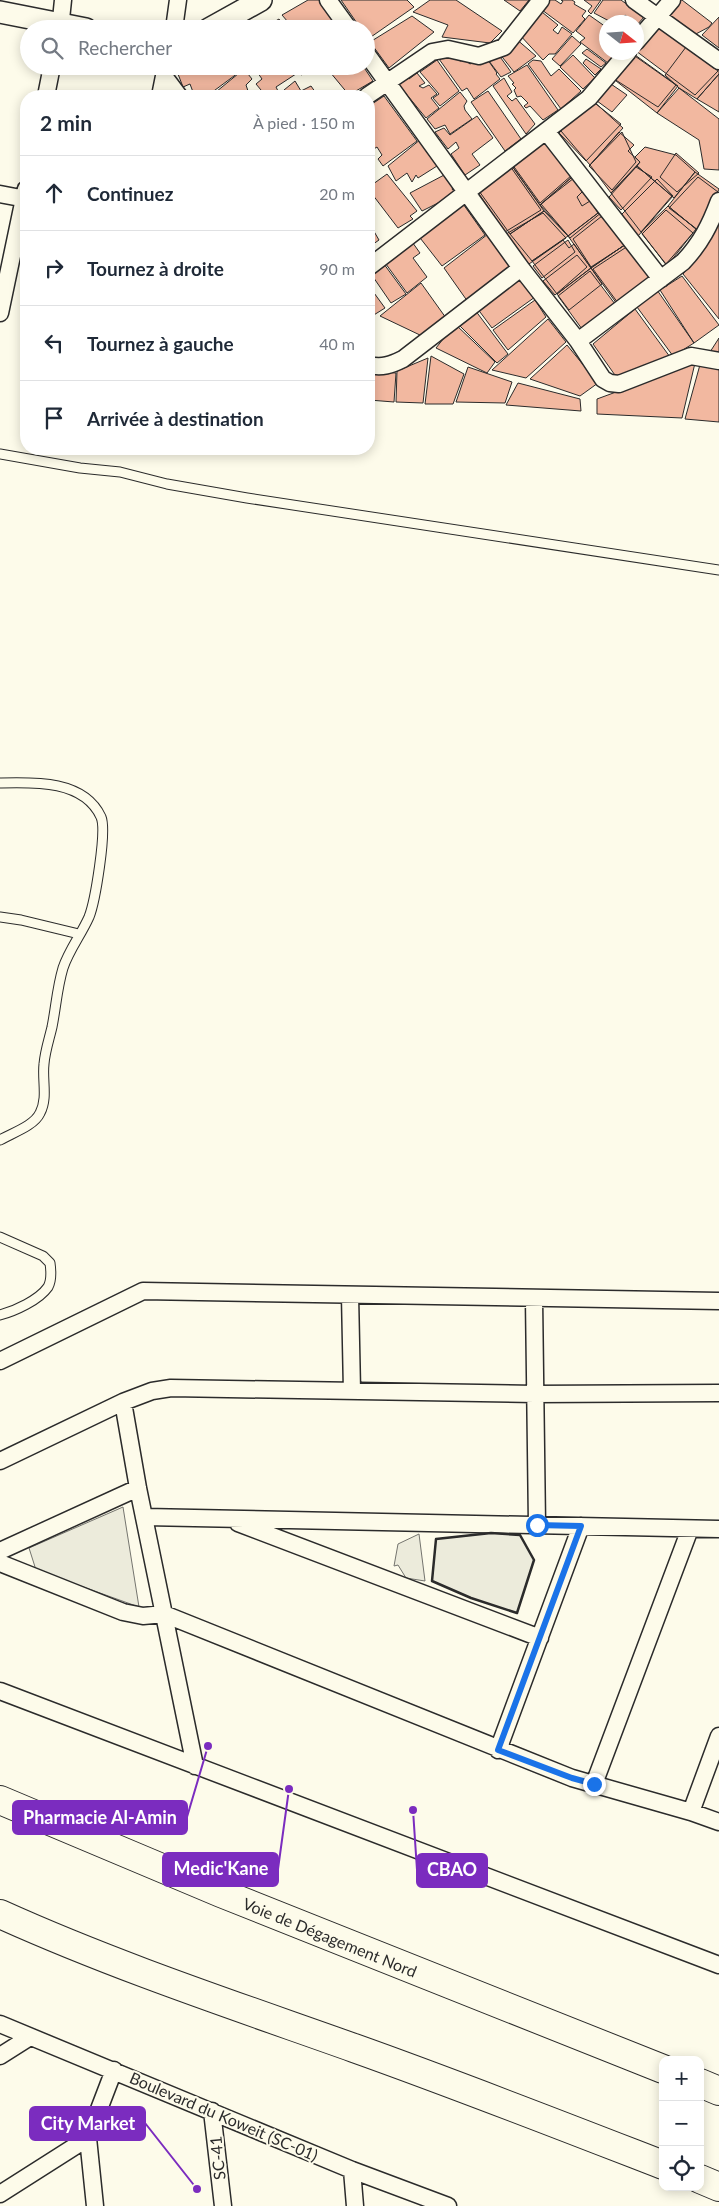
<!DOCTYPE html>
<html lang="fr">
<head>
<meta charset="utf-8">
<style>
	body { margin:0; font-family:Lato,sans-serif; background:#f6f6f7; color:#1f2937 }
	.controls { position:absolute; right:15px; bottom:15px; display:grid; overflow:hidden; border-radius:10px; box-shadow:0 2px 12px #0003 }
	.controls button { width:45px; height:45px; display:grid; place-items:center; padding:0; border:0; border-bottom:1px solid #e0e1e3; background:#fff; color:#1f2937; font:25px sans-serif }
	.compass { position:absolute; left:599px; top:15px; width:45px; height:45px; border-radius:50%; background:#fff; box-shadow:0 2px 12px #0003; rotate:107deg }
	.stop { position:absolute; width:15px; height:15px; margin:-11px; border:4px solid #1a73e8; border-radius:50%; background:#fff }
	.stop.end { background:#1a73e8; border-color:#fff; box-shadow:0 1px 5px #0008 }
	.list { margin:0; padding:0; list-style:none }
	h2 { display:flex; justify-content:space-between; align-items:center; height:65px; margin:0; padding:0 20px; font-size:21px }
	h2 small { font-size:16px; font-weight:400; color:#747a83 }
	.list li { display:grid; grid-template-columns:32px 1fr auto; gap:15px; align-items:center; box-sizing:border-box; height:75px; padding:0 20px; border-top:1px solid #e0e1e3 }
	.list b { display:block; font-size:19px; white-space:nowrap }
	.list em { font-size:16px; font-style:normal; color:#747a83 }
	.icon { flex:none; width:28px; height:28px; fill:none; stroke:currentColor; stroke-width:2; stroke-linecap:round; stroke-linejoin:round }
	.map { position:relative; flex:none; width:719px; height:2206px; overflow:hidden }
	.search { position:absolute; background:#fff; box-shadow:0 2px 12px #0003; left:20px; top:20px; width:355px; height:55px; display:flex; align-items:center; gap:12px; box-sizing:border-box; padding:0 18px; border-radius:28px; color:#747a83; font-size:19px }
	.panel { position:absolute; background:#fff; box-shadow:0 2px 12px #0003; left:20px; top:90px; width:355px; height:365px; border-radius:20px }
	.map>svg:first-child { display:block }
	.green { fill:#ecebdb; stroke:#74746e }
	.building { fill:#f2b8a0; stroke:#2b2b2b }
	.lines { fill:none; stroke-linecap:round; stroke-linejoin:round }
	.service-casing { stroke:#2b2b2b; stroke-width:11 }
	.minor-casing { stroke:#2b2b2b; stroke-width:19 }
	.tertiary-casing { stroke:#2b2b2b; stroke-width:24 }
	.trunk-casing { stroke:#2b2b2b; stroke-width:30 }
	.service { stroke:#fdfbea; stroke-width:9 }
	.minor { stroke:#fdfbea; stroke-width:16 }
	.tertiary { stroke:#fdfbea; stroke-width:21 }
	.trunk { stroke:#fdfbea; stroke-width:28 }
	.wall { stroke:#2b2b2b; stroke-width:2.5 }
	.route { stroke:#1a73e8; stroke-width:6 }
	.labels { text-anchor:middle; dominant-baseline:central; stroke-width:4; stroke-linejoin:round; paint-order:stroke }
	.street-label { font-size:16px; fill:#2b2b2b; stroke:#fdfbea }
	.leader { fill:none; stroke:#7b2cbf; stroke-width:2 }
	.callout-dot { fill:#7b2cbf; stroke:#fdfbea; stroke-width:2 }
	.callout { fill:#7b2cbf; stroke:#7b2cbf; stroke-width:2 }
	.callout-label { font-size:18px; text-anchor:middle; font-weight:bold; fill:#fff }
</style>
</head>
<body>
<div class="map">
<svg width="719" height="2206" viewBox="0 0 719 2206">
	<rect width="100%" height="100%" fill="#fdfbea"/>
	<!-- green -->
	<path class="green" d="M 123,1507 L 139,1607 L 36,1570 L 29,1548 Z
		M 491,1533 L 520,1535 L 534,1560 L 517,1613 L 471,1598 L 432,1581 L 436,1539 Z
		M 419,1534 L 425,1581 L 406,1578 L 398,1565 L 394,1566 L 398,1544 Z"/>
	<!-- building -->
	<path class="building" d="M 308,0 L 321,0 L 340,29 L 294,29 L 282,15 Z
		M 341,0 L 407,0 L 414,7 L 368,39 L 366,29 L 361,29 Z
		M 430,0 L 456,0 L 502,31 L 490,43 L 442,37 L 448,25 L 413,12 Z
		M 504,0 L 529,0 L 520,11 Z
		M 544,0 L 555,0 L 561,4 L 563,1 L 561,0 L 572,0 L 575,2 L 574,4 L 586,11 L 582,16 L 585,19 L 573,33 L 538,7 Z
		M 584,0 L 601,0 L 591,14 L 588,11 L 592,6 Z
		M 603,0 L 621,0 L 644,17 L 637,25 L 625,15 L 623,17 L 629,22 L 611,22 L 594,13 Z
		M 676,0 L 682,0 L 712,23 L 709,27 L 694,35 L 664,13 Z
		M 537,8 L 558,25 L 553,30 L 558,34 L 562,27 L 572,34 L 555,54 L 549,54 L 543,60 L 518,33 Z
		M 589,15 L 606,27 L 606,52 L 617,52 L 608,63 L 580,42 L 585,38 L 576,31 Z
		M 412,16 L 434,32 L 389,68 L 370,42 Z
		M 719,17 L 719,48 L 702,35 Z
		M 279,19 L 286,29 L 267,29 L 265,27 Z
		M 657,25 L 718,71 L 695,95 L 636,51 L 636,48 Z
		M 572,36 L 581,44 L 560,66 L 552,59 Z
		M 515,38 L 536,56 L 514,72 L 499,53 Z
		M 686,47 L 719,70 L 719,74 L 697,99 L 679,88 L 665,75 Z
		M 587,49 L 606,63 L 601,67 L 582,53 Z
		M 498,54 L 511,72 L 501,77 L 486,57 Z
		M 632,54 L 676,85 L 658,107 L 611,77 Z
		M 453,55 L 460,61 L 465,60 L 470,64 L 485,56 L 497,73 L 496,74 L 500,79 L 474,99 L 467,88 L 462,91 L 439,59 Z
		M 573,55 L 595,78 L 583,89 L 560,67 Z
		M 635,55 L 678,86 L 657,113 L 611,77 L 621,64 L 626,68 Z
		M 586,59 L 601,69 L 595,75 L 583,63 Z
		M 437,60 L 459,91 L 440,106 L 433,98 L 439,94 L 420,72 Z
		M 533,60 L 541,61 L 551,76 L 559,69 L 581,91 L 561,109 L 528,64 Z
		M 527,65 L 558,110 L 543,120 L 530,106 L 526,108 L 524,106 L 528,103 L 521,96 L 517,97 L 514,90 L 516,88 L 512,84 L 514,83 L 508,76 Z
		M 192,66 L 234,66 L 238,73 L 207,96 L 190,96 L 189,94 L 193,92 L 190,84 L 183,87 L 178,74 Z
		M 253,66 L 294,66 L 299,72 L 276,87 L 278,91 L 273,96 L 266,96 L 256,84 L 262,79 Z
		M 294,66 L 313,66 L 315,69 L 301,75 Z
		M 325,66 L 363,66 L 373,81 L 349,95 Z
		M 244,69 L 252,79 L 246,85 L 248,91 L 239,96 L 211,96 Z
		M 417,73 L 425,83 L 419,86 L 423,88 L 429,85 L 437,94 L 431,98 L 439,108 L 426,118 L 398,84 L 407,75 L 409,79 Z
		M 719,74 L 719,112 L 697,99 Z
		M 504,78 L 512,92 L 507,96 L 512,101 L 516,98 L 535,124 L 526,134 L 493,86 Z
		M 295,81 L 301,91 L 311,86 L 318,96 L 289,96 L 284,90 Z
		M 608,82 L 627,95 L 612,112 L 593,98 Z
		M 679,88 L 719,119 L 719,170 L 704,169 L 699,140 L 657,113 Z
		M 488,91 L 521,139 L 505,151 L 471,102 Z
		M 460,92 L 467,101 L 464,106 L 465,110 L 472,119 L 450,134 L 445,125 L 435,129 L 427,119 Z
		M 384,96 L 417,141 L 383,166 L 378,159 L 382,155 L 377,147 L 372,150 L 369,143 L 369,138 L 371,137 L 369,133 L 369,106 Z
		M 591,99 L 623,128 L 590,165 L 561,131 Z
		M 591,100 L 621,124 L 586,161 L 559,133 Z
		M 477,116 L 493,138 L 472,154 L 480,165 L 465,175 L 451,154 L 459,148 L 456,142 L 448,149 L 435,132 L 444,128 L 450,135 Z
		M 619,132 L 634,145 L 628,151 L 640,162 L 611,193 L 590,165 Z
		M 622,132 L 636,162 L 612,190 L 589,166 Z
		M 421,139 L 437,166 L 418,178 L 416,175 L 412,182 L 407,173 L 396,181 L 388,166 Z
		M 543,140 L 572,175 L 540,203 L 512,164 Z
		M 544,140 L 572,177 L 540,205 L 512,166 Z
		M 645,147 L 676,155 L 695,172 L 674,198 L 637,166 L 640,162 L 635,157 Z
		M 676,153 L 699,173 L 677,192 L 660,177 Z
		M 510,166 L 541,210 L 505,232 L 477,191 Z
		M 512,166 L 544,211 L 510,234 L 479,191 Z
		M 637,166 L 672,196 L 641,232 L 611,193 Z
		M 636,167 L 652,177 L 621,210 L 609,197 Z
		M 695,172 L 719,189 L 700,229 L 696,229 L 668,206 Z
		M 387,174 L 417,211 L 410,216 L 413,219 L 398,228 L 369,190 L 369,187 Z
		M 446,174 L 454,186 L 452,189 L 456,194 L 422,211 L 410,193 Z
		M 572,177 L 583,191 L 577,197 L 582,206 L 590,201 L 598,213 L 568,236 L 540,205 Z
		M 698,177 L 718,192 L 698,230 L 669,208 Z
		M 574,178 L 602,212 L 570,238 L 541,204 Z
		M 657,179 L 673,196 L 638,236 L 620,216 Z
		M 461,201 L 485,235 L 442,266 L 417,234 Z
		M 668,206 L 696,229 L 667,266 L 641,232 Z
		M 666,210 L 693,233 L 666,264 L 642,234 Z
		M 544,211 L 568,236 L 532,261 L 510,234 Z
		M 543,213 L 566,238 L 529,264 L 506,234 Z
		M 598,213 L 626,244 L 591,268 L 568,236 Z
		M 602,216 L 628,243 L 591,267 L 573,239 Z
		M 719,220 L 719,319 L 683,274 L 703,251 Z
		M 372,228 L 379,240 L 369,247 L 369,230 Z
		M 488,234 L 512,269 L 468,302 L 444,268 Z
		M 410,239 L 420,253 L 413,258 L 427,277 L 407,293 L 383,260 Z
		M 563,240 L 569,248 L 574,244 L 591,268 L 557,294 L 532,261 Z
		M 568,240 L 575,252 L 542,278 L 533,266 Z
		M 626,244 L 652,277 L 617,304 L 591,268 Z
		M 628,246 L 655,279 L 618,303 L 593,269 Z
		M 577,255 L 587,267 L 555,295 L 543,281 Z
		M 381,260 L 406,294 L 391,303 L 369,271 Z
		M 591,268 L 602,284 L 569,310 L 557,294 Z
		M 590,271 L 615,304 L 582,329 L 558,296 Z
		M 682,276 L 719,325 L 694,343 L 660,290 Z
		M 520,279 L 535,297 L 492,328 L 477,308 Z
		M 421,283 L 446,318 L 422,336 L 380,316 Z
		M 369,286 L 385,308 L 369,318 Z
		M 657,290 L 694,343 L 673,356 L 637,307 Z
		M 535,300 L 546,317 L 508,350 L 493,330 Z
		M 635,309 L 670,357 L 617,378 L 593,344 Z
		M 475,310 L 508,354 L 497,363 L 458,324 Z
		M 548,319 L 566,342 L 526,378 L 492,370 Z
		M 455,324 L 495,362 L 487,373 L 436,348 Z
		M 719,338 L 719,354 L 710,352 Z
		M 567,345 L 598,383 L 580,396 L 530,379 Z
		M 431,356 L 464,374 L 453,404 L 425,404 Z
		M 428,358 L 423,403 L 396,402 L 397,371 Z
		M 701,361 L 719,367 L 719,422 L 685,419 Z
		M 695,363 L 682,418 L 597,414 L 597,399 Z
		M 468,367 L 512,382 L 505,403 L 456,402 Z
		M 369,371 L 396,373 L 394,402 L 369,400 Z
		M 518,383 L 580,399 L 581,411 L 506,405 Z"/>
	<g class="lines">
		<!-- service casing -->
		<g class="service-casing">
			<path id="service" d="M 0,454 L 80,468 L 120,472 L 167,484 L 247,498 L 719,570
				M 0,783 C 34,782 84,780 101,817 C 107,831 95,902 89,917 C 81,935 69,950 63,968 C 57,988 56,1007 52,1027 C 49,1040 45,1051 44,1064 C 42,1080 48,1098 40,1113 C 34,1126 12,1133 0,1140
				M 0,917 L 21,920 L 79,934
				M 0,1237 L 43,1256 L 50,1263 C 51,1270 52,1280 48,1287 C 39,1300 15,1311 0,1315"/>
		</g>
		<!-- minor casing -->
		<g class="minor-casing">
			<path id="minor" d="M 328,0 L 349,29
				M 634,0 L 719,61
				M 60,29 L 63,0
				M 174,29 L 178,0
				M 636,42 L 672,0
				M 366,53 L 521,268 L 578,341 L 603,379 L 610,383 L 619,384 L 691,356 L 719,361
				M 164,76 L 179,96
				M 46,96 L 52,66
				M 160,96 L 166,66
				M 367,96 L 432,52 L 448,49 L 479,56 L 504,47 L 541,0
				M 546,131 L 661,279
				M 0,194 L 26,199
				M 369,267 L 589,98 L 628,52
				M 0,313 L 26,189
				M 578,341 L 683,262 C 701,243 710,225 719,201
				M 369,365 C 382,368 391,365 403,359 L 521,268
				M 350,1295 L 352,1391
				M 534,1299 L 537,1525
				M 0,1361 L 143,1291 L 719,1301
				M 123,1402 L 138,1488 L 195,1766
				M 0,1461 L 123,1402 L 152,1391 L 171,1388 L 534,1394 L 719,1393
				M 145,1517 L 719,1529
				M 238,1523 L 540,1638
				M 0,1551 L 138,1488
				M 0,1563 L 123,1612 L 143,1616 L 164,1614 L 572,1778 L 691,1812 L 719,1822
				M 0,1691 L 719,1965
				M 498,1750 L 581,1526
				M 594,1784 L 690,1529
				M 691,1812 L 719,1736
				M 0,2024 L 352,2170 L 448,2206
				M 0,2056 L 30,2037
				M 212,2111 L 223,2206
				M 352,2170 L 355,2206
				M 0,2194 L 88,2138
				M 95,2206 L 88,2138 L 114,2070"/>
		</g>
		<!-- tertiary casing -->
		<g class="tertiary-casing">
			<path id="tertiary" d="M 0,12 L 86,29
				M 209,29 L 261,0"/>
		</g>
		<!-- trunk casing -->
		<g class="trunk-casing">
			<path id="trunk" d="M 0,1800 L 221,1893 L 663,2069
				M 0,1914 C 115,1966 236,2006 354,2048 C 458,2085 560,2125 663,2165
				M 700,2083 L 719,2091
				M 700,2179 L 719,2187"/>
		</g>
		<!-- service -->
		<use href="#service" class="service"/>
		<!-- minor -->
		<use href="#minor" class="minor"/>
		<!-- tertiary -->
		<use href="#tertiary" class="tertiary"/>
		<!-- trunk -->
		<use href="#trunk" class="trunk"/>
		<!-- wall -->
		<path class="wall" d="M 491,1533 L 520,1535 L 534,1560 L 517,1613 L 471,1598 L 432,1581 L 436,1539 Z"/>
	</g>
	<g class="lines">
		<!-- route -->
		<path class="route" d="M 537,1525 L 581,1526 L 498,1750 L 572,1778 L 594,1784"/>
	</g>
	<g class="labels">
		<!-- street labels -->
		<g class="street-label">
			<text transform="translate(330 1937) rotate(22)">Voie de Dégagement Nord</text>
			<text transform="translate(224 2116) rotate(23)">Boulevard du Koweit (SC-01)</text>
			<text transform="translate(217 2158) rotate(-96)">SC-41</text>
		</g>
	</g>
	<!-- callouts -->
	<path class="leader" d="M208 1746L187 1817M289 1789L278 1869M413 1810L417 1870M197 2189L145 2123"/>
	<g class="callout-dot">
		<circle cx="208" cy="1746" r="5"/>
		<circle cx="289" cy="1789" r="5"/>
		<circle cx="413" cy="1810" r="5"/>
		<circle cx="197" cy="2189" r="5"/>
	</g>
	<g class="callout">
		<rect x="13" y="1801" width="174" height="33" rx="5"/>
		<rect x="163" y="1853" width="115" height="33" rx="5"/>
		<rect x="417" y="1854" width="70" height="33" rx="5"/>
		<rect x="30" y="2107" width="115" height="33" rx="5"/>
	</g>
	<g class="callout-label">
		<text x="100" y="1824">Pharmacie Al-Amin</text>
		<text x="221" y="1875">Medic'Kane</text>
		<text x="452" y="1876">CBAO</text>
		<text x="88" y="2130">City Market</text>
	</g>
</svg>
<div class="controls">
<button>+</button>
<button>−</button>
<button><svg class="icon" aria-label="locate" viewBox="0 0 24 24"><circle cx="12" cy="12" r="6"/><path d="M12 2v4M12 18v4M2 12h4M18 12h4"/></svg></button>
</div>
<svg class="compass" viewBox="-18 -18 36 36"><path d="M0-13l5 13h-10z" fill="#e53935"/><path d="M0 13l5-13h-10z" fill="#747a83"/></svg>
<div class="stop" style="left:537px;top:1525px"></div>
<div class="stop end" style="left:594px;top:1784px"></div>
<div class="search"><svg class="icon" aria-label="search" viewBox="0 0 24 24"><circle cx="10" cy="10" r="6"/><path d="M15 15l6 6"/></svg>Rechercher</div>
<section class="panel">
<h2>2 min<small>À pied · 150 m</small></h2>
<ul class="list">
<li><svg class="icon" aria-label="ahead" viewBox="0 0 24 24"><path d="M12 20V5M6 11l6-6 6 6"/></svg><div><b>Continuez</b></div><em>20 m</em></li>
<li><svg class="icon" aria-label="right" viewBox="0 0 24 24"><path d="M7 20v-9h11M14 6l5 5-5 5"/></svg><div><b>Tournez à droite</b></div><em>90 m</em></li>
<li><svg class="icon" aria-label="left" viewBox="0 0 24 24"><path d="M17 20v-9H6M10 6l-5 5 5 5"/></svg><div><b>Tournez à gauche</b></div><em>40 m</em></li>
<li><svg class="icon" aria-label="arrive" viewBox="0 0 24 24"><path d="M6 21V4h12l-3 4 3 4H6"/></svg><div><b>Arrivée à destination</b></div></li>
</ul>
</section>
</div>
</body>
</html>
